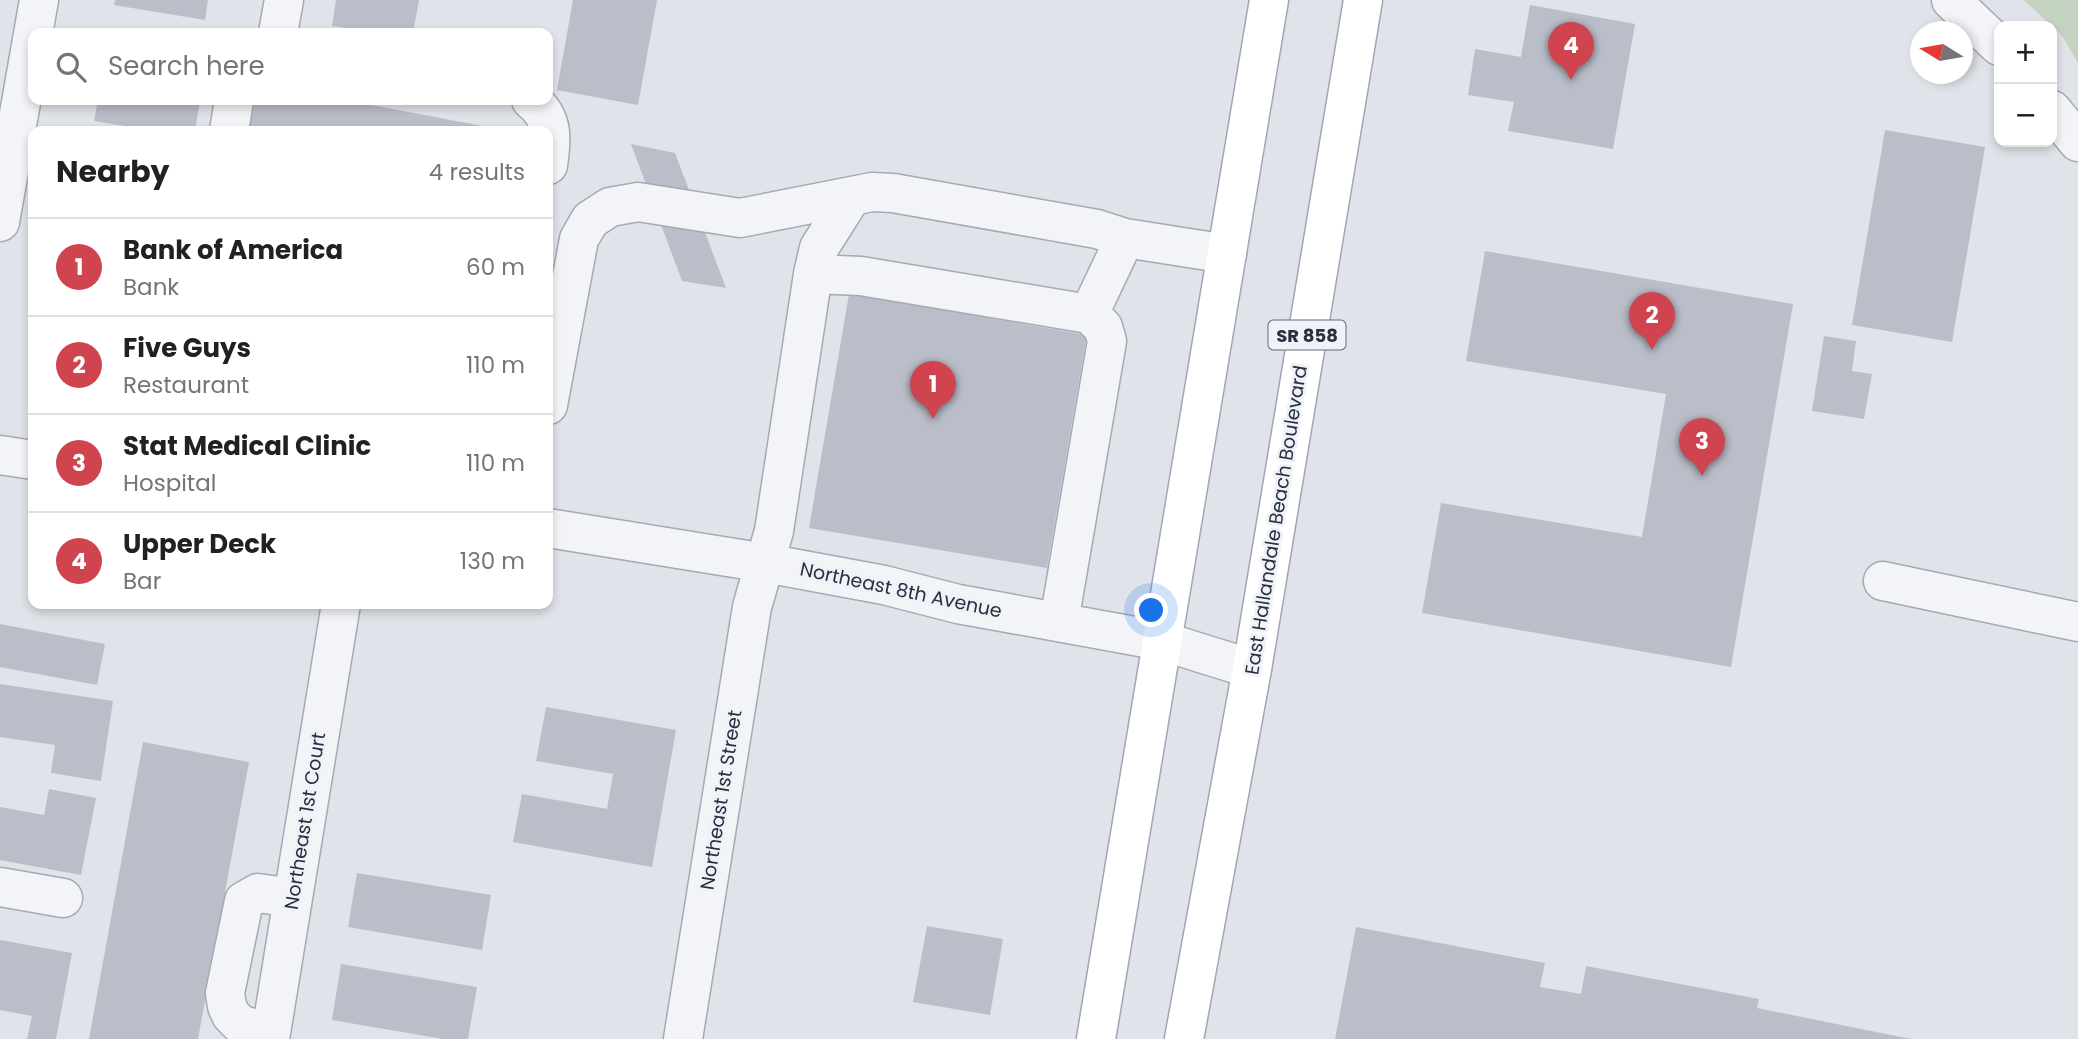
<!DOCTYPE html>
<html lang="en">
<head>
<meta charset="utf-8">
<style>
	body { margin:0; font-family:Poppins,sans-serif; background:#f6f6f6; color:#202124 }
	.controls { position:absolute; right:21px; top:21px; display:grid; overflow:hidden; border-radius:14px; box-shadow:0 4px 10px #0003 }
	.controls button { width:63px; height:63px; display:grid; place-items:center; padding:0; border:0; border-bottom:2px solid #e0e0e0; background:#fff; color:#202124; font:35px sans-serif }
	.compass { position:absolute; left:1910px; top:21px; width:63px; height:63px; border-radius:50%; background:#fff; box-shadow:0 4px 10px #0003; rotate:281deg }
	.you { position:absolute; left:1152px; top:611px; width:24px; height:24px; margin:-18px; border:5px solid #fff; border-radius:50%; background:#1a73e8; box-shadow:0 0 0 10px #1a73e833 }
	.badge { display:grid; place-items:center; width:46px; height:46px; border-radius:50%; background:#cf444f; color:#fff; font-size:23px; font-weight:700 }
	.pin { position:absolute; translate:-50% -58px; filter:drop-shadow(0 2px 4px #0008) }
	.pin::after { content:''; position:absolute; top:37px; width:24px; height:21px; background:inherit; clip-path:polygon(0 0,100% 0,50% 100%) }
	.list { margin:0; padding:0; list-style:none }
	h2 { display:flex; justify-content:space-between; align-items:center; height:91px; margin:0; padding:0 28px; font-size:30px }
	h2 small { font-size:23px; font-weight:400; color:#757577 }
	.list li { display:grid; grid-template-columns:46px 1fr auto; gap:21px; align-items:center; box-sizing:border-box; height:98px; padding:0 28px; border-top:2px solid #e0e0e0 }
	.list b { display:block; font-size:26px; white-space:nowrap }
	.list p { margin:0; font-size:23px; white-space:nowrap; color:#757577 }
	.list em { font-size:23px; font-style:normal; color:#757577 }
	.icon { flex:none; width:38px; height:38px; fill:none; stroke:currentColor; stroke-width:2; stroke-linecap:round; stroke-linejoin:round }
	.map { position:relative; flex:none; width:2078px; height:1039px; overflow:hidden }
	.search { position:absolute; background:#fff; box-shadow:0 4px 10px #0003; left:28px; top:28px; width:525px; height:77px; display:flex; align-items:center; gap:18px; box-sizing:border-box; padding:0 24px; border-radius:14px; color:#757577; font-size:26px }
	.panel { position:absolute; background:#fff; box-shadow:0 4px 10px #0003; left:28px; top:126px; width:525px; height:483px; border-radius:14px }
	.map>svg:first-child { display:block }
	.green { fill:#c4d3c1 }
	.building { fill:#babec9 }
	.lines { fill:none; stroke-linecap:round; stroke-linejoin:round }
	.minor-casing { stroke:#a5a9b3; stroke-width:41 }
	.major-casing { stroke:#9fa6b5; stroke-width:41 }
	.minor { stroke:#f2f4f7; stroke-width:38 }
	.major { stroke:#fff; stroke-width:38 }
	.labels { text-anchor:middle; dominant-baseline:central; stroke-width:6; stroke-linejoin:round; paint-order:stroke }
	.shield { fill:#eff2f6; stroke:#646a77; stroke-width:2 }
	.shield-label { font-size:18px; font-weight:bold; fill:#282f40 }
	.street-label { font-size:19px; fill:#282f40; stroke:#eff2f6 }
</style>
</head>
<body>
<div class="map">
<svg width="2078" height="1039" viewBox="0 0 2078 1039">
	<rect width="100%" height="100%" fill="#e0e3e9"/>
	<!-- green -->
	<path class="green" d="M 2024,0 L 2078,0 L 2078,63 L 2063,37 Z"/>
	<!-- building -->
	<path class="building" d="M 115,0 L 208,0 L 205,20 L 114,5 Z
		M 336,0 L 419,0 L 413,33 L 354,33 L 354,29 L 332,26 Z
		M 573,0 L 657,0 L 638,105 L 557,90 Z
		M 1530,5 L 1635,24 L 1613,149 L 1508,131 L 1514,102 L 1468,95 L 1475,49 L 1521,57 Z
		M 98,100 L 200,100 L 195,131 L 156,131 L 94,121 Z
		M 251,100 L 345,100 L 509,131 L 245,131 Z
		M 1885,130 L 1985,147 L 1952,342 L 1852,325 Z
		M 631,144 L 675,153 L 726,288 L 682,281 Z
		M 1485,251 L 1793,304 L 1731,667 L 1422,613 L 1441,503 L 1642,537 L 1666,394 L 1466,361 Z
		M 849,294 L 1087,335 L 1047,568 L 809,528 Z
		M 1824,336 L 1856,341 L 1852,371 L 1872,374 L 1864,419 L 1812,411 Z
		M 0,624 L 105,644 L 97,685 L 0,667 Z
		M 0,684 L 113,701 L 101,781 L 51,773 L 55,745 L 0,737 Z
		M 546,707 L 676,730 L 652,867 L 513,842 L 522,794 L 607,809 L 613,774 L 536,761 Z
		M 143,742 L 249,762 L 198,1039 L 89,1039 Z
		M 49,789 L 96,798 L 81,875 L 0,860 L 0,807 L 44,815 Z
		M 357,873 L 491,895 L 482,950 L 348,927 Z
		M 927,926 L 1003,939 L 990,1015 L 913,1002 Z
		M 1356,927 L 1545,963 L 1540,987 L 1581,994 L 1586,966 L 1759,999 L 1757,1008 L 1911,1039 L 1335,1039 Z
		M 0,940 L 72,953 L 56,1039 L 27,1039 L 32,1016 L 0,1010 Z
		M 341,964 L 477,987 L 468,1039 L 443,1039 L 332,1020 Z"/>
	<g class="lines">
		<!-- minor casing -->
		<g class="minor-casing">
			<path id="minor" d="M 1951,0 L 1999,46
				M 278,33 L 284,0
				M 531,100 C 554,118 552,139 548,165
				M 2052,110 L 2078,142
				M 229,131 L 234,100
				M 0,222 L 39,0
				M 813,274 L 819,248 L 852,196
				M 1089,314 L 1125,238
				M 548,405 L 579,239 L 590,220 L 610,207 L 638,202 L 740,218 L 872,192 L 893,193 L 1097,229 L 1125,238 L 1227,254
				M 0,455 L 33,460
				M 548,528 L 765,563 L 884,585 L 958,604 L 1162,641 L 1252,669
				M 1883,581 L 2078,622
				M 0,887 L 63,898
				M 270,1034 L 240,1024 L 231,1015 L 227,1006 L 225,993 L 244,901 L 258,893 L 293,898
				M 270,1039 L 341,604
				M 683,1039 L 752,607 L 774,531 L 813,274 L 861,276 L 1089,314 L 1103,327 L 1107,341 L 1059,622"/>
		</g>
		<!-- major casing -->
		<g class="major-casing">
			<path id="major" d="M 1096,1039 L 1269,0
				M 1184,1039 L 1252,669 L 1363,0"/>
		</g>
		<!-- minor -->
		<use href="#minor" class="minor"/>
		<!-- major -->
		<use href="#major" class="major"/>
	</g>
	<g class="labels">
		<!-- shield labels -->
		<rect class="shield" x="1268.5" y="320.5" width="77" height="29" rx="5"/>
		<g class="shield-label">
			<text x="1307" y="335">SR 858</text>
		</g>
		<!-- street labels -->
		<g class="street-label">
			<text transform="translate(1276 520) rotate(-81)">East Hallandale Beach Boulevard</text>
			<text transform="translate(901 590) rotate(12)">Northeast 8th Avenue</text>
			<text transform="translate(721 800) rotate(-81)">Northeast 1st Street</text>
			<text transform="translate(305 821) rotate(-81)">Northeast 1st Court</text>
		</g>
	</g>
</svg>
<div class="controls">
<button>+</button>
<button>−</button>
</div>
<svg class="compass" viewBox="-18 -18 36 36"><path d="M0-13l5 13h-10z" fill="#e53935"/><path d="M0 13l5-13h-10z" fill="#757577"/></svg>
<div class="you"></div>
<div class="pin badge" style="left:933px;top:419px">1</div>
<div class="pin badge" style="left:1652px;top:350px">2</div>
<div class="pin badge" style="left:1702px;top:476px">3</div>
<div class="pin badge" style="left:1571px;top:80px">4</div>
<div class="search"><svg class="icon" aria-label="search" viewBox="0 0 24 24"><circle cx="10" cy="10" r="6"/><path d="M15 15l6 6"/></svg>Search here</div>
<section class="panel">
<h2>Nearby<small>4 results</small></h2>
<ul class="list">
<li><span class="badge">1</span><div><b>Bank of America</b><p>Bank</p></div><em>60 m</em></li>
<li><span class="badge">2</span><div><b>Five Guys</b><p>Restaurant</p></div><em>110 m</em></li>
<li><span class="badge">3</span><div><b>Stat Medical Clinic</b><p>Hospital</p></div><em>110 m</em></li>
<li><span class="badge">4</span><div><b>Upper Deck</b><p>Bar</p></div><em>130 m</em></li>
</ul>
</section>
</div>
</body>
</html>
